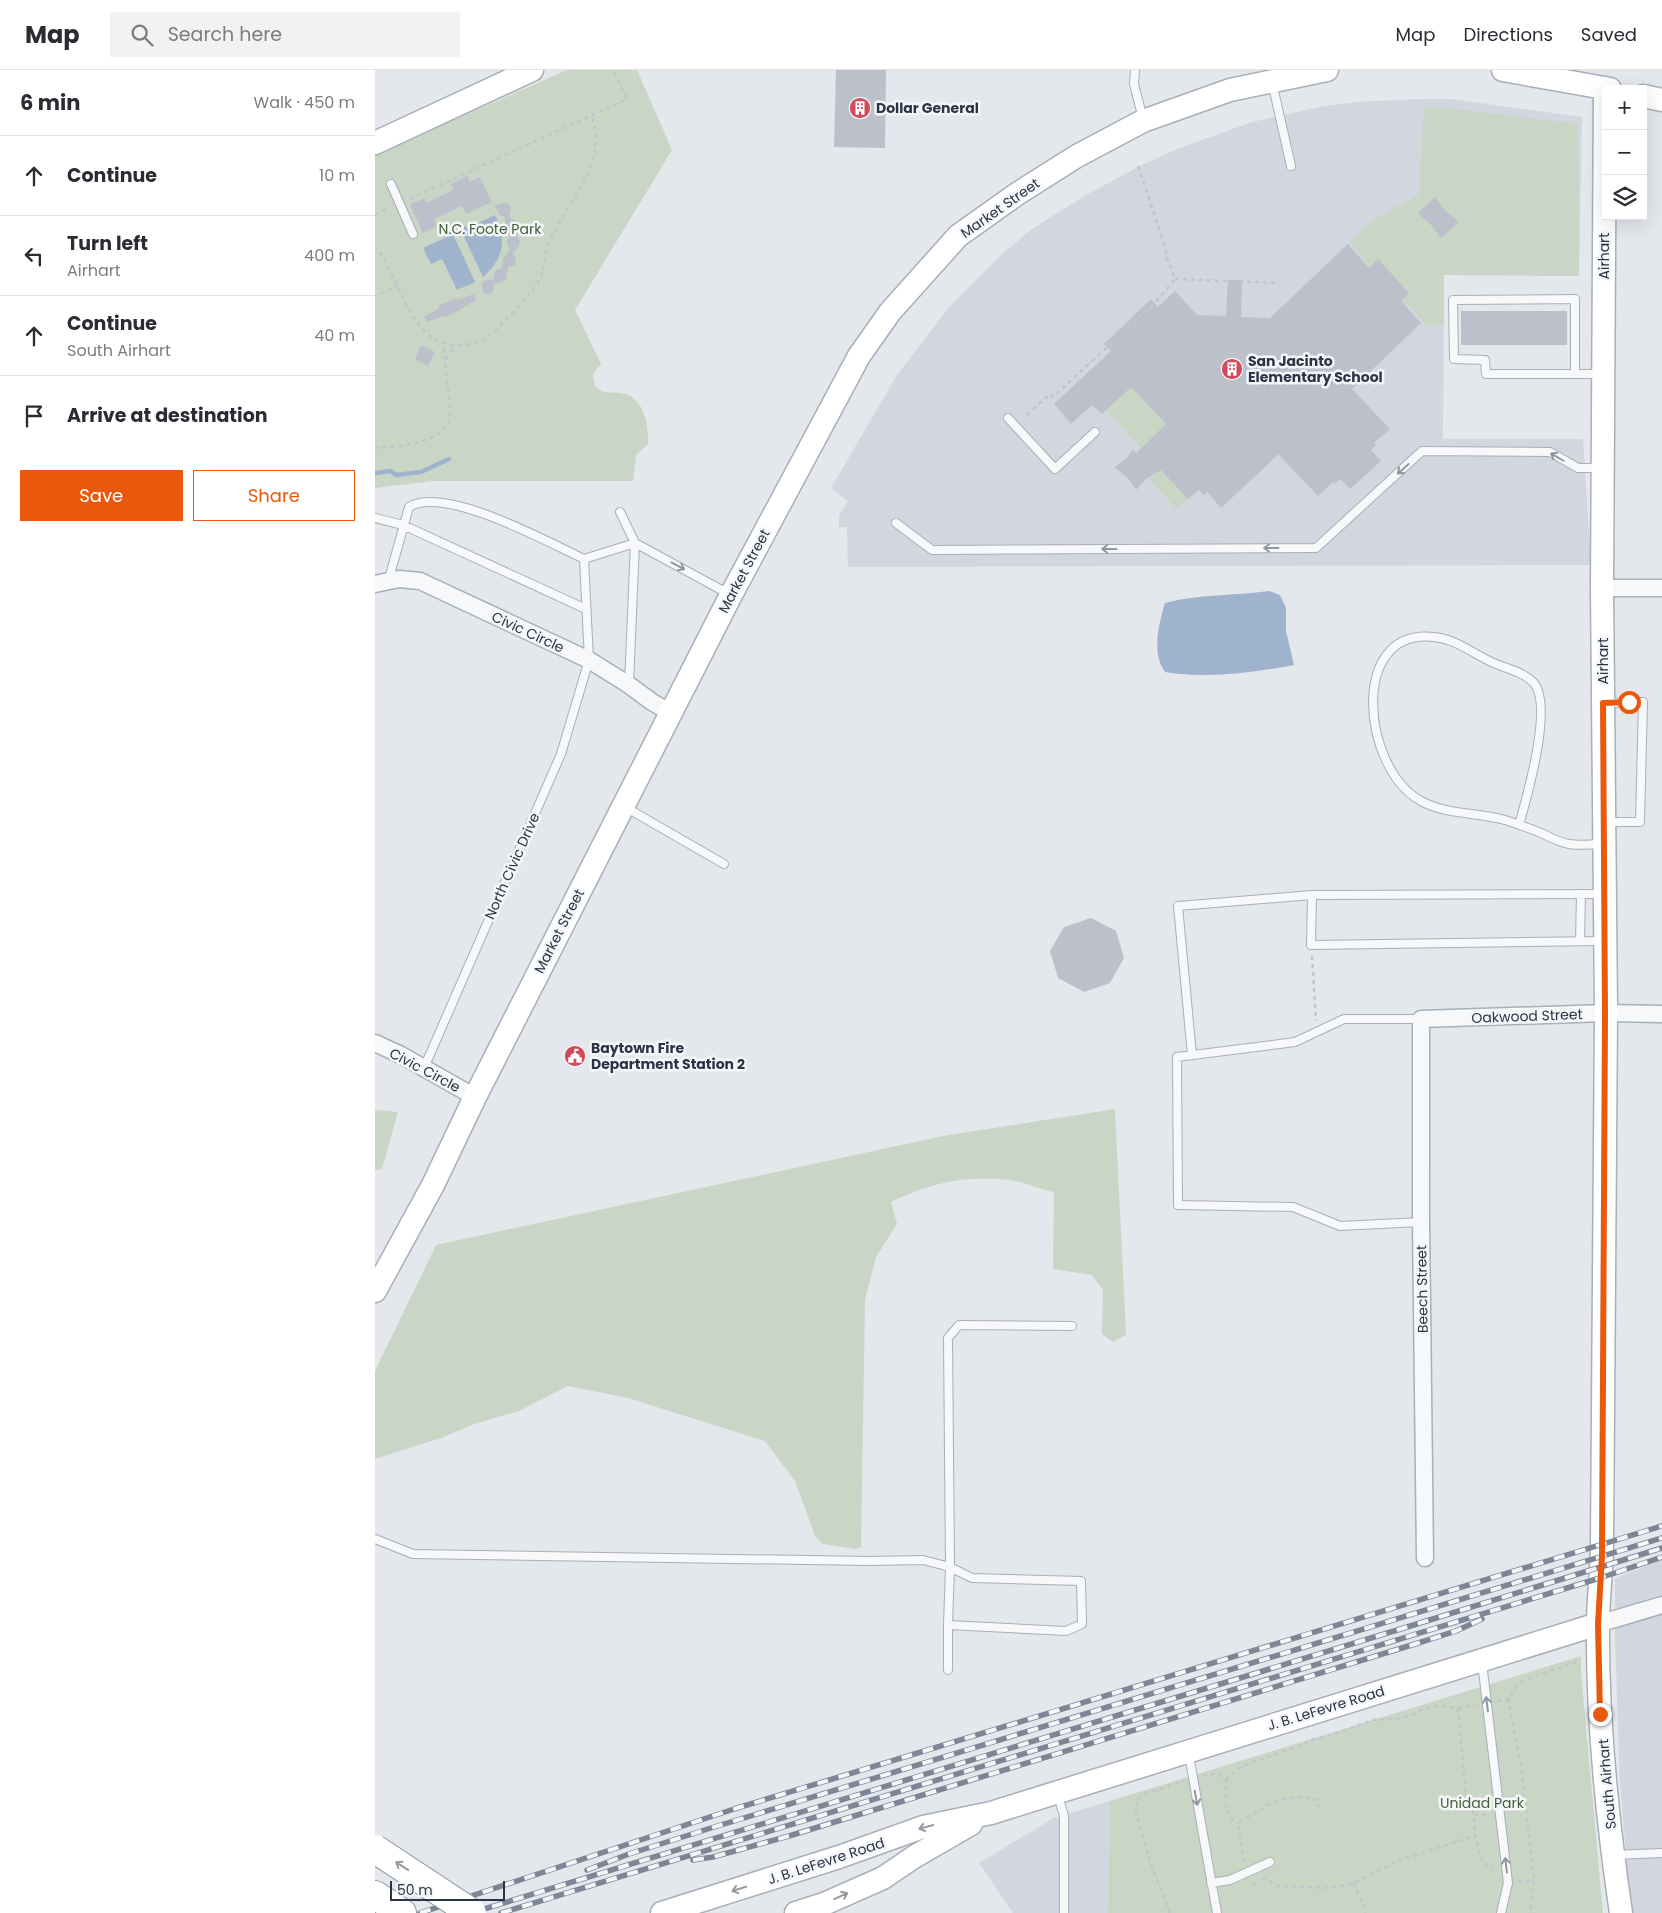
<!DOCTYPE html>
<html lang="en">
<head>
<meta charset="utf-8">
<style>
	body { margin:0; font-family:Poppins,sans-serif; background:#f2f2f3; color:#2b2b33 }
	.controls { position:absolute; right:15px; top:15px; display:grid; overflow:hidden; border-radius:0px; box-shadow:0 5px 20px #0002 }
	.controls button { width:45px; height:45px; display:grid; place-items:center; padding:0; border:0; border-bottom:1px solid #e1e1e2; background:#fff; color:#2b2b33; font:25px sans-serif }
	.scale { position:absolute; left:15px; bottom:12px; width:115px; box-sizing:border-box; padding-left:5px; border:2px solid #2b3445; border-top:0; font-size:14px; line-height:18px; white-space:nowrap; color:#2b3445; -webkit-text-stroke:4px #f4f6f9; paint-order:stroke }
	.stop { position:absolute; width:15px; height:15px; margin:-11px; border:4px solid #ea580c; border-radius:50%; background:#fff }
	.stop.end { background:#ea580c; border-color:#fff; box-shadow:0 1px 5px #0008 }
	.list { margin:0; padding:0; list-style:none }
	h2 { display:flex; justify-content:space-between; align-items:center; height:65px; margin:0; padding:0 20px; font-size:21px }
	h2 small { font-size:16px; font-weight:400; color:#7c7c81 }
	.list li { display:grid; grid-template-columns:32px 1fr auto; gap:15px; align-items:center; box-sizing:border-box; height:80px; padding:0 20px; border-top:1px solid #e1e1e2 }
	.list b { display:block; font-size:19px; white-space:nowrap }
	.list p { margin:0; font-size:16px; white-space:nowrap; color:#7c7c81 }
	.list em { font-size:16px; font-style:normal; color:#7c7c81 }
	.actions { display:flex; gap:10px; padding:15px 20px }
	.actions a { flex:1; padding:11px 0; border:1px solid #ea580c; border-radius:0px; text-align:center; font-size:18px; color:#ea580c }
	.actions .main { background:#ea580c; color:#fff }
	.icon { flex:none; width:28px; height:28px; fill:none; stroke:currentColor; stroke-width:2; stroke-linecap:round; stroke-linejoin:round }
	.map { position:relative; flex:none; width:1287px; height:1843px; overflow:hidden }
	header { display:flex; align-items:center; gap:30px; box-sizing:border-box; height:70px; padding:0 25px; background:#fff; border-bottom:1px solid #e1e1e2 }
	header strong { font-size:24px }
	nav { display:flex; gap:28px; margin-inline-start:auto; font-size:18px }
	.search { width:350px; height:45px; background:#f2f2f3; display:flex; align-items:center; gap:12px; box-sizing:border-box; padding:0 18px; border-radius:0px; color:#7c7c81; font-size:19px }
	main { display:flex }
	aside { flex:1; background:#fff }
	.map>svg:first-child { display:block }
	.built { fill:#d2d6de }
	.green { fill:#c9d6c5 }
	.water { fill:#9fb4cc }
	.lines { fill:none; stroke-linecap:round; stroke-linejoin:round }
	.stream { stroke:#9fb4cc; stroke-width:4.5 }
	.building { fill:#bbc0ca }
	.lane-casing { stroke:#a9aeb7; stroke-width:10 }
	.street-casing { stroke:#a9aeb7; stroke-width:19 }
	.secondary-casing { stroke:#a9aeb7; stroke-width:25 }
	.highway-casing { stroke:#8b94a3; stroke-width:30 }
	.path { stroke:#c2c5cb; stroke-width:2.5; stroke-dasharray:4 4; stroke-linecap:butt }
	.lane { stroke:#f7f8fa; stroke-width:8 }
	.street { stroke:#f7f8fa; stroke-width:16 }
	.secondary { stroke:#fff; stroke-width:22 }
	.highway { stroke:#fff; stroke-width:28 }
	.rail-casing { stroke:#7d8696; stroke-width:5.5 }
	.rail { stroke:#f4f6f9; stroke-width:4; stroke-dasharray:11; stroke-linecap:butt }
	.highway-bridge-casing { stroke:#8b94a3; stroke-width:30; stroke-linecap:butt }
	.highway-bridge { stroke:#fff; stroke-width:28 }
	.oneway { stroke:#9196a0 }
	.oneway2 { stroke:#959aa2 }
	.route { stroke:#ea580c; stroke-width:6 }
	.labels { text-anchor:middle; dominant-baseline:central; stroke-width:5; stroke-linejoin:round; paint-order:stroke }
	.poi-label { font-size:14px; font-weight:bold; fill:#2b3445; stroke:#f4f6f9; text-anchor:start }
	.street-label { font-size:14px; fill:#2b3445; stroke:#f4f6f9 }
	.park-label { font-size:14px; fill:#3f6138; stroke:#f4f6f9 }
</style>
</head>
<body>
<header>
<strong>Map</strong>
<div class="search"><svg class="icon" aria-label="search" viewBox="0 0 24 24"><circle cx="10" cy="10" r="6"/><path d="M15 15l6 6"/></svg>Search here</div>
<nav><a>Map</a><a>Directions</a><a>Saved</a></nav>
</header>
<main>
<aside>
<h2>6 min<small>Walk · 450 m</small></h2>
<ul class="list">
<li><svg class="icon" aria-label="ahead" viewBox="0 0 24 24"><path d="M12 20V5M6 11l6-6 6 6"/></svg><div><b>Continue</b></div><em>10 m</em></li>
<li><svg class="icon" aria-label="left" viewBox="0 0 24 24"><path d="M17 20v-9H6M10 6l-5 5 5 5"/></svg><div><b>Turn left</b><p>Airhart</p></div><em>400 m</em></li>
<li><svg class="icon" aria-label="ahead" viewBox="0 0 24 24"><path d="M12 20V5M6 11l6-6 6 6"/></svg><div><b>Continue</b><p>South Airhart</p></div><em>40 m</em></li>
<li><svg class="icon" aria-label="arrive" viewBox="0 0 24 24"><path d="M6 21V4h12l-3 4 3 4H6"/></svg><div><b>Arrive at destination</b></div></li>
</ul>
<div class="actions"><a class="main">Save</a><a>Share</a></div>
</aside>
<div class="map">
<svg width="1287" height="1843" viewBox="0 0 1287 1843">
	<rect width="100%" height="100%" fill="#e4e7ec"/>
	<!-- built -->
	<path class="built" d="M 1045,29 L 1075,29 L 1207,47 L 1204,206 L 1069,205 L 1068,369 L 1208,369 L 1216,495 L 473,497 L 472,457 L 464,457 L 464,445 L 473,431 L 456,418 L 522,305 L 575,236 L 626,185 L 657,159 L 711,125 L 765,96 L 802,79 L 877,52 L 944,37 L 981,32 Z
		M 1287,1490 L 1287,1843 L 1256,1843 L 1245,1714 L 1240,1569 L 1240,1508 Z
		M 735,1731 L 733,1843 L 638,1843 L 604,1793 L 679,1748 Z"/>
	<!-- green -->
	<path class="green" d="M 192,0 L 262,0 L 297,80 L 200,240 L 226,294 L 218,304 L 220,316 C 233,326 232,321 246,323 C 269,326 274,355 273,374 L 261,385 L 258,411 L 58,411 L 0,418 L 0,85 Z
		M 1049,37 L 1066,37 L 1203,54 L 1204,206 L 1069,205 L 1069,255 L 1051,255 L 1032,234 L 1030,235 L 1026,231 L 1034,223 L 1003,190 L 994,198 L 989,192 L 991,190 L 975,173 L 1001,148 L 1040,127 L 1044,123 Z
		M 756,317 L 791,354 L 766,378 L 731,340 Z
		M 785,399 L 813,428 L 802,439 L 774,410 Z
		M 740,1039 L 751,1265 L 738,1272 L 727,1264 L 728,1220 L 717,1205 L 678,1199 L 679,1122 C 663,1119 648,1111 633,1110 C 588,1105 557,1113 516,1132 L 522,1154 L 501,1187 L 490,1230 L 486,1477 L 481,1479 L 448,1474 L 440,1466 L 420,1411 L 390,1371 L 253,1328 L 193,1316 L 144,1341 L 99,1354 L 69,1367 L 0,1389 L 0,1301 L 61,1175 L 568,1066 Z
		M 0,1040 L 23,1042 L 7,1099 L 0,1100 Z
		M 1206,1586 L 1206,1602 L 1228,1843 L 733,1843 L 735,1731 Z"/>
	<!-- water -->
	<path class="water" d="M 120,145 C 132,170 129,188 108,207 L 85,158 L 90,156 L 92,158 Z
		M 78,164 L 100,212 L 82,220 L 67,189 L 56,194 L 48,178 Z
		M 894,521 L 905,525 L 911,538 L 911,561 L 919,595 C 876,603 833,609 790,602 C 776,583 784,553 790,533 C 824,524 859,526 894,521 Z"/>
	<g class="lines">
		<!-- stream -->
		<path class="stream" d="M 0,403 L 16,401 L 21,405 L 46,402 L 74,389"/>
	</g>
	<!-- building -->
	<path class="building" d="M 461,0 L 511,0 L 510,78 L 459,77 Z
		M 92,106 L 95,112 L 105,107 L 117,132 L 91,144 L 87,136 L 59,149 L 62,156 L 48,163 L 35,135 L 49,128 L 52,133 L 79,119 L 76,114 Z
		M 1060,127 L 1070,140 L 1084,152 L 1066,168 L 1056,155 L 1043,143 Z
		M 129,133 L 133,134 L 136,138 L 134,148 L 140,150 L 143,154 L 142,166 L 145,171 L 144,176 L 138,183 L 141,189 L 140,196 L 133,197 L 131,210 L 119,214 L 118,222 L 111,224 L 108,222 L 106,215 L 109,211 L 119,209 L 119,203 L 122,199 L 127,198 L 128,188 L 135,180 L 132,174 L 132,170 L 135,167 L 130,157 L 130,147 L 124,145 L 120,135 Z
		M 973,174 L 994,198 L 1003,189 L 1034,223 L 1026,231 L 1046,253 L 977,319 L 1015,359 L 999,373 L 1001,375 L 996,380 L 1006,391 L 975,419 L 965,409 L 960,414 L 958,412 L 943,426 L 904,385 L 905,383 L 846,438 L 832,422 L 829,425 L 824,420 L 813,429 L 786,400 L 771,409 L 761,420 L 753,408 L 739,397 L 751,389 L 758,379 L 761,383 L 791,354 L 756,317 L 727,344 L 717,335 L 696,354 L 679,334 L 736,281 L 729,274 L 776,229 L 783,237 L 800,221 L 822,245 L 851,246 L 853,210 L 867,210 L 866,247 L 895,248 Z
		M 99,224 L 101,230 L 85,240 L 68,248 L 68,246 L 52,252 L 49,247 L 64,238 L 63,236 L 81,228 L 82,230 Z
		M 1086,241 L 1192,241 L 1192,275 L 1086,275 Z
		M 46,275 L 60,282 L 53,296 L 40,289 Z
		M 716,848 L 741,861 L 749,888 L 735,913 L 709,922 L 683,908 L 675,881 L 689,857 Z"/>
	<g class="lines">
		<!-- lane casing -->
		<g class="lane-casing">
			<path id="lane" d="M 760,0 L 759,14 L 768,49
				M 897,12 L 916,96
				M 16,114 L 38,164
				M 1200,304 L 1200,229 L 1078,230 L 1079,289 L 1110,290 L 1111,304 L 1227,304
				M 633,348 L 680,399 L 720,362
				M 245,442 L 260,473 L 254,614
				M 0,448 L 28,455 L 211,539
				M 521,453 L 557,480 L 941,478 L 1047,381 L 1175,382 L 1203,398 L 1226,398
				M 13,512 L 34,437 C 69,415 173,472 209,489 L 260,473 L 354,524
				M 1230,633 L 1268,632 L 1265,752 L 1232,752
				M 250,737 L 349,794
				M 1144,755 C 1152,727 1179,634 1158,612 C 1147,602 1134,599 1121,594 C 1101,586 1082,569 1059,567 C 973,557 987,699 1046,731 C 1071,745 1103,742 1130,750 C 1142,754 1154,758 1166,763 C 1175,767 1183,772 1194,774 C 1205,776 1216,774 1227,774
				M 1228,824 L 937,825 L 936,875 L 1229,871
				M 1205,871 L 1206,824
				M 817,985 L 803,836 L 937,825
				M 49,998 L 186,684 L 214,590 L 209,489
				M 1046,1152 L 965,1156 L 918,1137 L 803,1135 L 802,987 L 920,972 L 969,949 L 1046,949
				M 0,1469 L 38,1484 L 494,1491 L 548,1490 L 575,1497 L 597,1508 L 706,1511 L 707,1554 L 691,1561 L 573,1555 L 573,1600
				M 573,1555 L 575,1497 L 573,1268 L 584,1255 L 697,1256
				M 1107,1592 L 1133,1813 L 1126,1843
				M 814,1685 L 842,1843
				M 683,1725 L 689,1746 L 689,1843
				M 1239,1785 L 1287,1783
				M 836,1813 L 855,1810 L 895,1792"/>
		</g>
		<!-- street casing -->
		<g class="street-casing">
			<path id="street" d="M 0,514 L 24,509 L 45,511 L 214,590 L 254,615 L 277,632 L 296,643
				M 1227,518 L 1287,518
				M 0,973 L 26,985 L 100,1027
				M 1050,1488 L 1046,1152 L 1046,949 L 1231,943 L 1287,944
				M 1223,1554 L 1287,1535"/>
		</g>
		<!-- secondary casing -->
		<g class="secondary-casing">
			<path id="secondary" d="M 1128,0 L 1235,19
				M 1230,18 L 1227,518 L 1231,943 L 1227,1474 C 1227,1501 1223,1528 1223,1554 C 1222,1651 1232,1748 1246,1843
				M 1268,26 L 1287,30
				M 0,73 L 157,0
				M 0,1221 L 58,1115 L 100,1027 L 356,525 L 484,286 L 515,242 L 583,166 L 642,124 L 702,86 L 768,51 L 855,20 L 952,0
				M 287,1843 L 464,1787 L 548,1757 L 616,1743 L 1223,1554
				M 421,1843 L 449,1834 L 508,1808 L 539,1787 L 596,1754"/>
		</g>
		<!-- highway casing -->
		<g class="highway-casing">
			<path id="highway" d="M 0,1825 L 27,1843"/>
		</g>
		<!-- path -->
		<path class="path" d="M 763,96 L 791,179 L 791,185 L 800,209
			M 35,129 L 252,29 L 238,0
			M 0,145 L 14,138
			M 0,176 C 23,204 33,262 68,273 C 80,277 98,275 109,269 C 123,261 155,224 164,211 C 170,200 168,189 172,178 C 173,173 176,168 178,164 C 193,134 219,105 221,71 C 222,63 218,53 217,45
			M 800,209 L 901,213
			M 6,224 L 23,215
			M 71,289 L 80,275
			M 652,345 L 675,324 L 678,327 L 781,232 L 800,209
			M 0,378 C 20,377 64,374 73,353 C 75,348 75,342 75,337 L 68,273
			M 937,886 L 941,951
			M 1133,1629 L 1146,1696 L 1159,1810 L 1155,1843
			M 1122,1631 L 1133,1629 L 1144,1614 L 1152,1609 L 1204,1591
			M 1083,1638 L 1091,1727 L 1099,1745 L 1100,1766 L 1108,1793 L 1113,1797 L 1119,1797
			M 828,1706 C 837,1704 844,1702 851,1710 L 851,1736 L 854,1747 L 863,1753
			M 851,1710 L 861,1700 L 874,1693 L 920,1678 L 939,1669 L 957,1665 L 998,1650 L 1022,1649 L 1038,1645 L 1050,1638 L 1065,1636 L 1083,1638 L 1101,1635
			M 1099,1745 L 1114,1744
			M 869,1791 L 863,1753 C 890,1737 911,1719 943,1731 L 943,1741
			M 887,1808 L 904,1816 L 954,1818 L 978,1813 L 1025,1790 L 1100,1766
			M 879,1811 L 880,1820
			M 1143,1812 L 1159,1810
			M 978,1813 L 988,1833 L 990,1843
			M 795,1843 L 776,1794 L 761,1743 L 762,1730 L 771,1724 L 808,1711"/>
		<!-- lane -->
		<use href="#lane" class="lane"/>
		<!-- street -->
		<use href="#street" class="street"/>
		<!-- secondary -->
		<use href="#secondary" class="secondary"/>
		<!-- highway -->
		<use href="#highway" class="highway"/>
		<!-- rail casing -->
		<g class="rail-casing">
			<path id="rail" d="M 318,1790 L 338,1787 L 414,1766 L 1040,1574 L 1081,1561 L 1107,1549
				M 212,1800 L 254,1784 L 336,1758 L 1287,1468
				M 45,1843 L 359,1739 L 1287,1456
				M 96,1843 L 1032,1557 L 1287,1478
				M 126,1843 L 1225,1508 L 1287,1487"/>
		</g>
		<!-- rail -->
		<use href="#rail" class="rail"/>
		<!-- highway-bridge casing -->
		<g class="highway-bridge-casing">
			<path id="highway-bridge" d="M 0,1779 L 97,1843"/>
		</g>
		<!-- highway-bridge -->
		<use href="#highway-bridge" class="highway-bridge"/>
	</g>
	<!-- one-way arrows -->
	<defs><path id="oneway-shaft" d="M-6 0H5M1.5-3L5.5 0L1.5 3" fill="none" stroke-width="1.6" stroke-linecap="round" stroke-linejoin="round" transform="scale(1.25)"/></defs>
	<g class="oneway">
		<use href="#oneway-shaft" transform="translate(1182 387) rotate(-150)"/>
		<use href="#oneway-shaft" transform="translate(1028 399) rotate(138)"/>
		<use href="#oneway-shaft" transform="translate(896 478) rotate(180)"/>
		<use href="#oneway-shaft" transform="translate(734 479) rotate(180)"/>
		<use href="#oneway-shaft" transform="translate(303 496) rotate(28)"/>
		<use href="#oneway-shaft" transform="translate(1112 1634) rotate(-97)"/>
		<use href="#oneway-shaft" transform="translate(821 1728) rotate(80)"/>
		<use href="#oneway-shaft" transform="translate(1131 1795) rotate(-97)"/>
	</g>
	<g class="oneway2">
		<use href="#oneway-shaft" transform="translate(551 1757) rotate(165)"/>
		<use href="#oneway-shaft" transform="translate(27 1796) rotate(-147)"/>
		<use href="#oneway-shaft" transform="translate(364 1819) rotate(163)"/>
		<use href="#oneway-shaft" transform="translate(466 1826) rotate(-24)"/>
	</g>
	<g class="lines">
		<!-- route -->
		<path class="route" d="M 1225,1644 L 1223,1554 L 1227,1486 L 1230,944 L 1228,633 L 1254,632"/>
	</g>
	<!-- icons -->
	<defs>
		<g id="building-disc" transform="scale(1.125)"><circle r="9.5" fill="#d1495b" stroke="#f4f6f9"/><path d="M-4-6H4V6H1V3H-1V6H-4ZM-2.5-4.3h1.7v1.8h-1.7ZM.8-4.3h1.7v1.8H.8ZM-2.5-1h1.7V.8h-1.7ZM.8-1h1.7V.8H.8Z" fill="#fff"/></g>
		<g id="civic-disc" transform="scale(1.125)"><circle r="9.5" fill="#d1495b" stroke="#f4f6f9"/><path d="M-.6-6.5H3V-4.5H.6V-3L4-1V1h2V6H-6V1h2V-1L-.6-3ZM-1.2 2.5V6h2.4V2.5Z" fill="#fff"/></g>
	</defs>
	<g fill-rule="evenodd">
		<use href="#building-disc" x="485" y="38"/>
		<use href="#building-disc" x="857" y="299"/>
		<use href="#civic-disc" x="200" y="986"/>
	</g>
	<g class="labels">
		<!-- poi labels -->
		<g class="poi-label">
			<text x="501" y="38">Dollar General</text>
			<text x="873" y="291">San Jacinto<tspan x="873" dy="16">Elementary School</tspan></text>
			<text x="216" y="978">Baytown Fire<tspan x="216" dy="16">Department Station 2</tspan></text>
		</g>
		<!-- street labels -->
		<g class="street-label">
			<text transform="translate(625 138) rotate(-35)">Market Street</text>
			<text transform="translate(1229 186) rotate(-90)">Airhart</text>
			<text transform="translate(369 501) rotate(-62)">Market Street</text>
			<text transform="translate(153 562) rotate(25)">Civic Circle</text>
			<text transform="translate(1228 591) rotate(-90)">Airhart</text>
			<text transform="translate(137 796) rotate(-66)">North Civic Drive</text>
			<text transform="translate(184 861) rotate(-63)">Market Street</text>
			<text transform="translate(1152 946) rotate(-2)">Oakwood Street</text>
			<text transform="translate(50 1000) rotate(28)">Civic Circle</text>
			<text transform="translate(1047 1219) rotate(-91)">Beech Street</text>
			<text transform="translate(951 1638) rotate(-17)">J. B. LeFevre Road</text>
			<text transform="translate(1232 1714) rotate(-95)">South Airhart</text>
			<text transform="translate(451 1791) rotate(-18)">J. B. LeFevre Road</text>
		</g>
		<!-- park labels -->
		<g class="park-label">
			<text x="115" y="159">N.C. Foote Park</text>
			<text x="1107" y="1733">Unidad Park</text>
		</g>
	</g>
</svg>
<div class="controls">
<button>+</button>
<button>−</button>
<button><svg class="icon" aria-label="layers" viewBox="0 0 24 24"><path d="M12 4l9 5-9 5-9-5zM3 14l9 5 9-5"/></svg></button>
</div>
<div class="scale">50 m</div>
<div class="stop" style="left:1254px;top:632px"></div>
<div class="stop end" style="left:1225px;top:1644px"></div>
</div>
</main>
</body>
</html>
